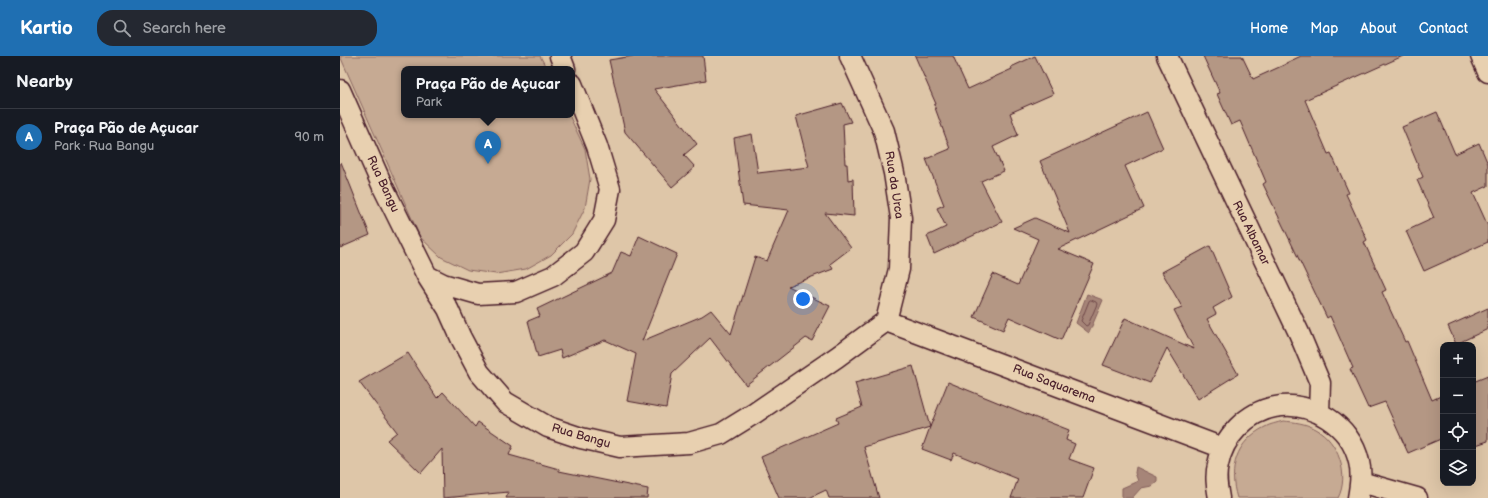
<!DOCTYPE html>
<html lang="en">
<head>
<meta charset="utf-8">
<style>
	body { margin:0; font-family:"Balsamiq Sans",sans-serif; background:#242831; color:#f1f3f6 }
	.controls { position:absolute; right:12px; bottom:12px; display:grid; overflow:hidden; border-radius:8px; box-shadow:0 4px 16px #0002 }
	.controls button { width:36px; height:36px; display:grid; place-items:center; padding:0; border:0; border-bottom:1px solid #363941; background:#171b24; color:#f1f3f6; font:20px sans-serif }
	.you { position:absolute; left:463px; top:243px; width:14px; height:14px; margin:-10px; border:3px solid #fff; border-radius:50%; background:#1a73e8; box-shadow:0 0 0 6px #1a73e833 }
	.badge { display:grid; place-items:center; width:26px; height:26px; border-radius:50%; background:#1f6fb2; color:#fff; font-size:13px; font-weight:700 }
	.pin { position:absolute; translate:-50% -33px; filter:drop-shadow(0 1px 2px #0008) }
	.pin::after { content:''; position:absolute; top:21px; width:14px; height:12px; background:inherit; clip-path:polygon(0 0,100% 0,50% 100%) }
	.popup { position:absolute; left:61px; top:10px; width:174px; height:52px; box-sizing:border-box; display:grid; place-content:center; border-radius:8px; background:#171b24; filter:drop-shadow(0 1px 3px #0005); font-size:13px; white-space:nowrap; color:#9ea1a6 }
	.popup b { font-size:15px; color:#f1f3f6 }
	.popup::after { content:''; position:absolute; left:50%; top:100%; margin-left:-8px; border:8px solid transparent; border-top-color:#171b24 }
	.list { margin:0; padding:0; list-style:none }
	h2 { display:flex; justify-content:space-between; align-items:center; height:52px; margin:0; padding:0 16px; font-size:17px }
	h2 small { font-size:13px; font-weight:400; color:#9ea1a6 }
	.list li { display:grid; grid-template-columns:26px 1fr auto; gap:12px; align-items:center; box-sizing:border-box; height:56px; padding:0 16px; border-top:1px solid #363941 }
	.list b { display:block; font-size:15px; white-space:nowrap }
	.list p { margin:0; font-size:13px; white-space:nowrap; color:#9ea1a6 }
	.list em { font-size:13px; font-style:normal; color:#9ea1a6 }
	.icon { flex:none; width:22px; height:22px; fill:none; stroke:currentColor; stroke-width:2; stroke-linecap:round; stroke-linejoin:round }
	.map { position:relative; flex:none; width:1148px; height:442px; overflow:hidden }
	header { display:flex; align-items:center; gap:24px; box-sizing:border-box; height:56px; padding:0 20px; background:#1f6fb2; color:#fff }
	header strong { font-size:19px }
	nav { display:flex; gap:22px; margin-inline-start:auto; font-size:14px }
	.search { width:280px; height:36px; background:#242831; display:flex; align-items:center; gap:10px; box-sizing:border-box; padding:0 14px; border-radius:16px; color:#9ea1a6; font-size:15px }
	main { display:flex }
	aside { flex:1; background:#171b24 }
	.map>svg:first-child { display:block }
	.green { fill:#c6aa93; stroke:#88645f }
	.water { fill:#a68578; stroke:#815c59 }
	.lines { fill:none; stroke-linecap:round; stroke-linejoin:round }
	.shore { stroke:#6f484a; stroke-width:1 }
	.building { fill:#b49784; stroke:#4a1f2b }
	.minor-casing { stroke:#4a1f2b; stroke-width:23 }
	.minor { stroke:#e8d0b0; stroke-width:20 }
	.labels { text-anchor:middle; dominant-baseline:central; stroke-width:4; stroke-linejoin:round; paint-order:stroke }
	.street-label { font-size:12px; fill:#4a1f2b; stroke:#e8d0b0 }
</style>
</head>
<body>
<header>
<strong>Kartio</strong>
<div class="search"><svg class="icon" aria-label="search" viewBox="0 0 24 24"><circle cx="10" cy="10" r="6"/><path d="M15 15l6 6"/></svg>Search here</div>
<nav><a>Home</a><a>Map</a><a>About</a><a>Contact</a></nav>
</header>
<main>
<aside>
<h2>Nearby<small></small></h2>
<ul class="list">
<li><span class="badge">A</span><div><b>Praça Pão de Açucar</b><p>Park · Rua Bangu</p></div><em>90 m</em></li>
</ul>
</aside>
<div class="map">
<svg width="1148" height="442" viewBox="0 0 1148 442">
	<rect width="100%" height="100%" fill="#dec6a8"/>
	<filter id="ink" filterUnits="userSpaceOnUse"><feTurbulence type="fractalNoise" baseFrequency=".025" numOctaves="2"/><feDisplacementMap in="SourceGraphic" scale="8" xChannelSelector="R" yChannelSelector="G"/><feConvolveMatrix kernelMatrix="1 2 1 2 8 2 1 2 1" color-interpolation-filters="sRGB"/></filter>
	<g filter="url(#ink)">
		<!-- green -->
		<path class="green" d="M 0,0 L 200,0 L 207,13 L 64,13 L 64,59 L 229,59 L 245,93 L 250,123 L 245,152 L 232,178 L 211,199 L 186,213 L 156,218 L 128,214 L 101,201 L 80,181 Z
			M 943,365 C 955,366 965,367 976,373 C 998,385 1010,419 998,442 L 897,442 C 888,413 896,385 925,371 C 930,368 937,367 943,365 Z"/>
		<!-- water -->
		<path class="water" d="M 747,238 L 763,244 L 749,277 L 736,267 Z
			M 796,411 L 817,421 L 817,426 L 812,430 L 801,432 L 792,442 L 782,442 L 782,432 L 798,425 L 795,417 Z"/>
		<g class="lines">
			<!-- shore -->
			<path class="shore" d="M 751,244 L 756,246 L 757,248 L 748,269 L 746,270 L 741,265 L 749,245 Z"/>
		</g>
		<!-- building -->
		<path class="building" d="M 293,0 L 363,0 L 366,24 L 314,33 L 357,88 L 344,99 L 355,111 L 332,131 L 285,76 L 269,4 Z
			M 575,0 L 613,0 L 628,33 L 672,13 L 671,11 L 695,0 L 713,38 L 670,57 L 678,79 L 653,91 L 664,115 L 641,125 L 662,166 L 594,198 L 587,180 L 606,171 L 597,152 L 604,149 L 586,103 L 610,93 L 594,49 L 596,48 Z
			M 863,0 L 902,0 L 913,23 L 946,8 L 946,7 L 961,0 L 1063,0 L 965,44 L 988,98 L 991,97 L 1009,137 L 1006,138 L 1027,184 L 1024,186 L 1046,234 L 1042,236 L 1065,286 L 1067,285 L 1092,344 L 1103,339 L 1103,382 L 1068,397 L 1045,346 L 1028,352 L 1010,313 L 1013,312 L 990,260 L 987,262 L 923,128 L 926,126 L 900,65 L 891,69 L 877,38 L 880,37 Z
			M 502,47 L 511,66 L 503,68 L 505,108 L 507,108 L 508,124 L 513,123 L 514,160 L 485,157 L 511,192 L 490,208 L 493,213 L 448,230 L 490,250 L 472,285 L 466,282 L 406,329 L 370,282 L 332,318 L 326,352 L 287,345 L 296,298 L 265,284 L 222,302 L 220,294 L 198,301 L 188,265 L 200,260 L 197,253 L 272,217 L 281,196 L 291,200 L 299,180 L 337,198 L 302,285 L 362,260 L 371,254 L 391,278 L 415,201 L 427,205 L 449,154 L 403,149 L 394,82 L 412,78 L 418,117 L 469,111 L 456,60 Z
			M 807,56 L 823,92 L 785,110 L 804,152 L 718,193 L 754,208 L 721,284 L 669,261 L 663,274 L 634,261 L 653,218 L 678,229 L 698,183 L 673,172 L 695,162 L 730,177 L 700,105 Z
			M 1097,56 L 1115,98 L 1139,87 L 1148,108 L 1148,130 L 1133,137 L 1148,170 L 1148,186 L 1084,215 L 1066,175 L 1094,162 L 1077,124 L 1083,121 L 1062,71 Z
			M 1,106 L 30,179 L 0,192 L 0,107 Z
			M 870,190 L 892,241 L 873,252 L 876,258 L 867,263 L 898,318 L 858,343 L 827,292 L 810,327 L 763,309 L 785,262 L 854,293 L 834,254 L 842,251 L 822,216 Z
			M 1148,252 L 1148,273 L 1116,288 L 1108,270 Z
			M 68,297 L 97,342 L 103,336 L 135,371 L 138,366 L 173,390 L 169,399 L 219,413 L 219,415 L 308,433 L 307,442 L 166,442 L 169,436 L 103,442 L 102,393 L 81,417 L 47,384 L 57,376 L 19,326 Z
			M 573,310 L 590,371 L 608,326 L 701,364 L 701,363 L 729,374 L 726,384 L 735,388 L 729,403 L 754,412 L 743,442 L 671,442 L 678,423 L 614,397 L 611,404 L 582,393 L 590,371 L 524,391 L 539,442 L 489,442 L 486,434 L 469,442 L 439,442 L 421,401 L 498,367 L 496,362 L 522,351 L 515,327 Z
			M 1148,320 L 1148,385 L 1133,390 L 1133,326 Z"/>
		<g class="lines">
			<!-- minor casing -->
			<g class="minor-casing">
				<path id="minor" d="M 220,0 L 225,13
					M 510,0 L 544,75 L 554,117 L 561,162 L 559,213 L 546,265
					M 827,0 L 959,277 L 980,327 L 979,357
					M 1141,0 L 1148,16
					M 0,34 L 43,131 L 87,220 L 108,253 L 121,282 L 139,316 L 165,346 L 208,371 L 241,382 L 280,391 L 349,387 L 381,378 L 415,357 L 497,301 L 546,265
					M 87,220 L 103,228 L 138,238 L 176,236 L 213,220 L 244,196 L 264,164 L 270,133 L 257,90 L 232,28
					M 546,265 L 883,392
					M 1021,426 L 1077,442
					M 879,442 C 877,431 875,420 878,409 C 883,381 907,356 935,351 C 971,344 1011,369 1019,406 C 1022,418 1020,430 1018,442"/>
			</g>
			<!-- minor -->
			<use href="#minor" class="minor"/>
		</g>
	</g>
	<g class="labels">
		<!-- street labels -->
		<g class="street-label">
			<text transform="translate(43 128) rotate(65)">Rua Bangu</text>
			<text transform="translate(554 129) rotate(81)">Rua da Urca</text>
			<text transform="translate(911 177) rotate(64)">Rua Albamar</text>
			<text transform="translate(714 328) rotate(21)">Rua Saquarema</text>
			<text transform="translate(241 380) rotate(16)">Rua Bangu</text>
		</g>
	</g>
</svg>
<div class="controls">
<button>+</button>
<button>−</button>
<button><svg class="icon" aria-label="locate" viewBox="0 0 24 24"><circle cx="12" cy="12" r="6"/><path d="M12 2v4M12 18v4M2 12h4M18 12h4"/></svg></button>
<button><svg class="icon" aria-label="layers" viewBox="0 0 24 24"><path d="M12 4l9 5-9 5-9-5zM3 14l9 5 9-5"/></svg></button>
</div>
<div class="you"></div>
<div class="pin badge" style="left:148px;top:108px">A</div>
<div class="popup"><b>Praça Pão de Açucar</b>Park</div>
</div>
</main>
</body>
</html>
